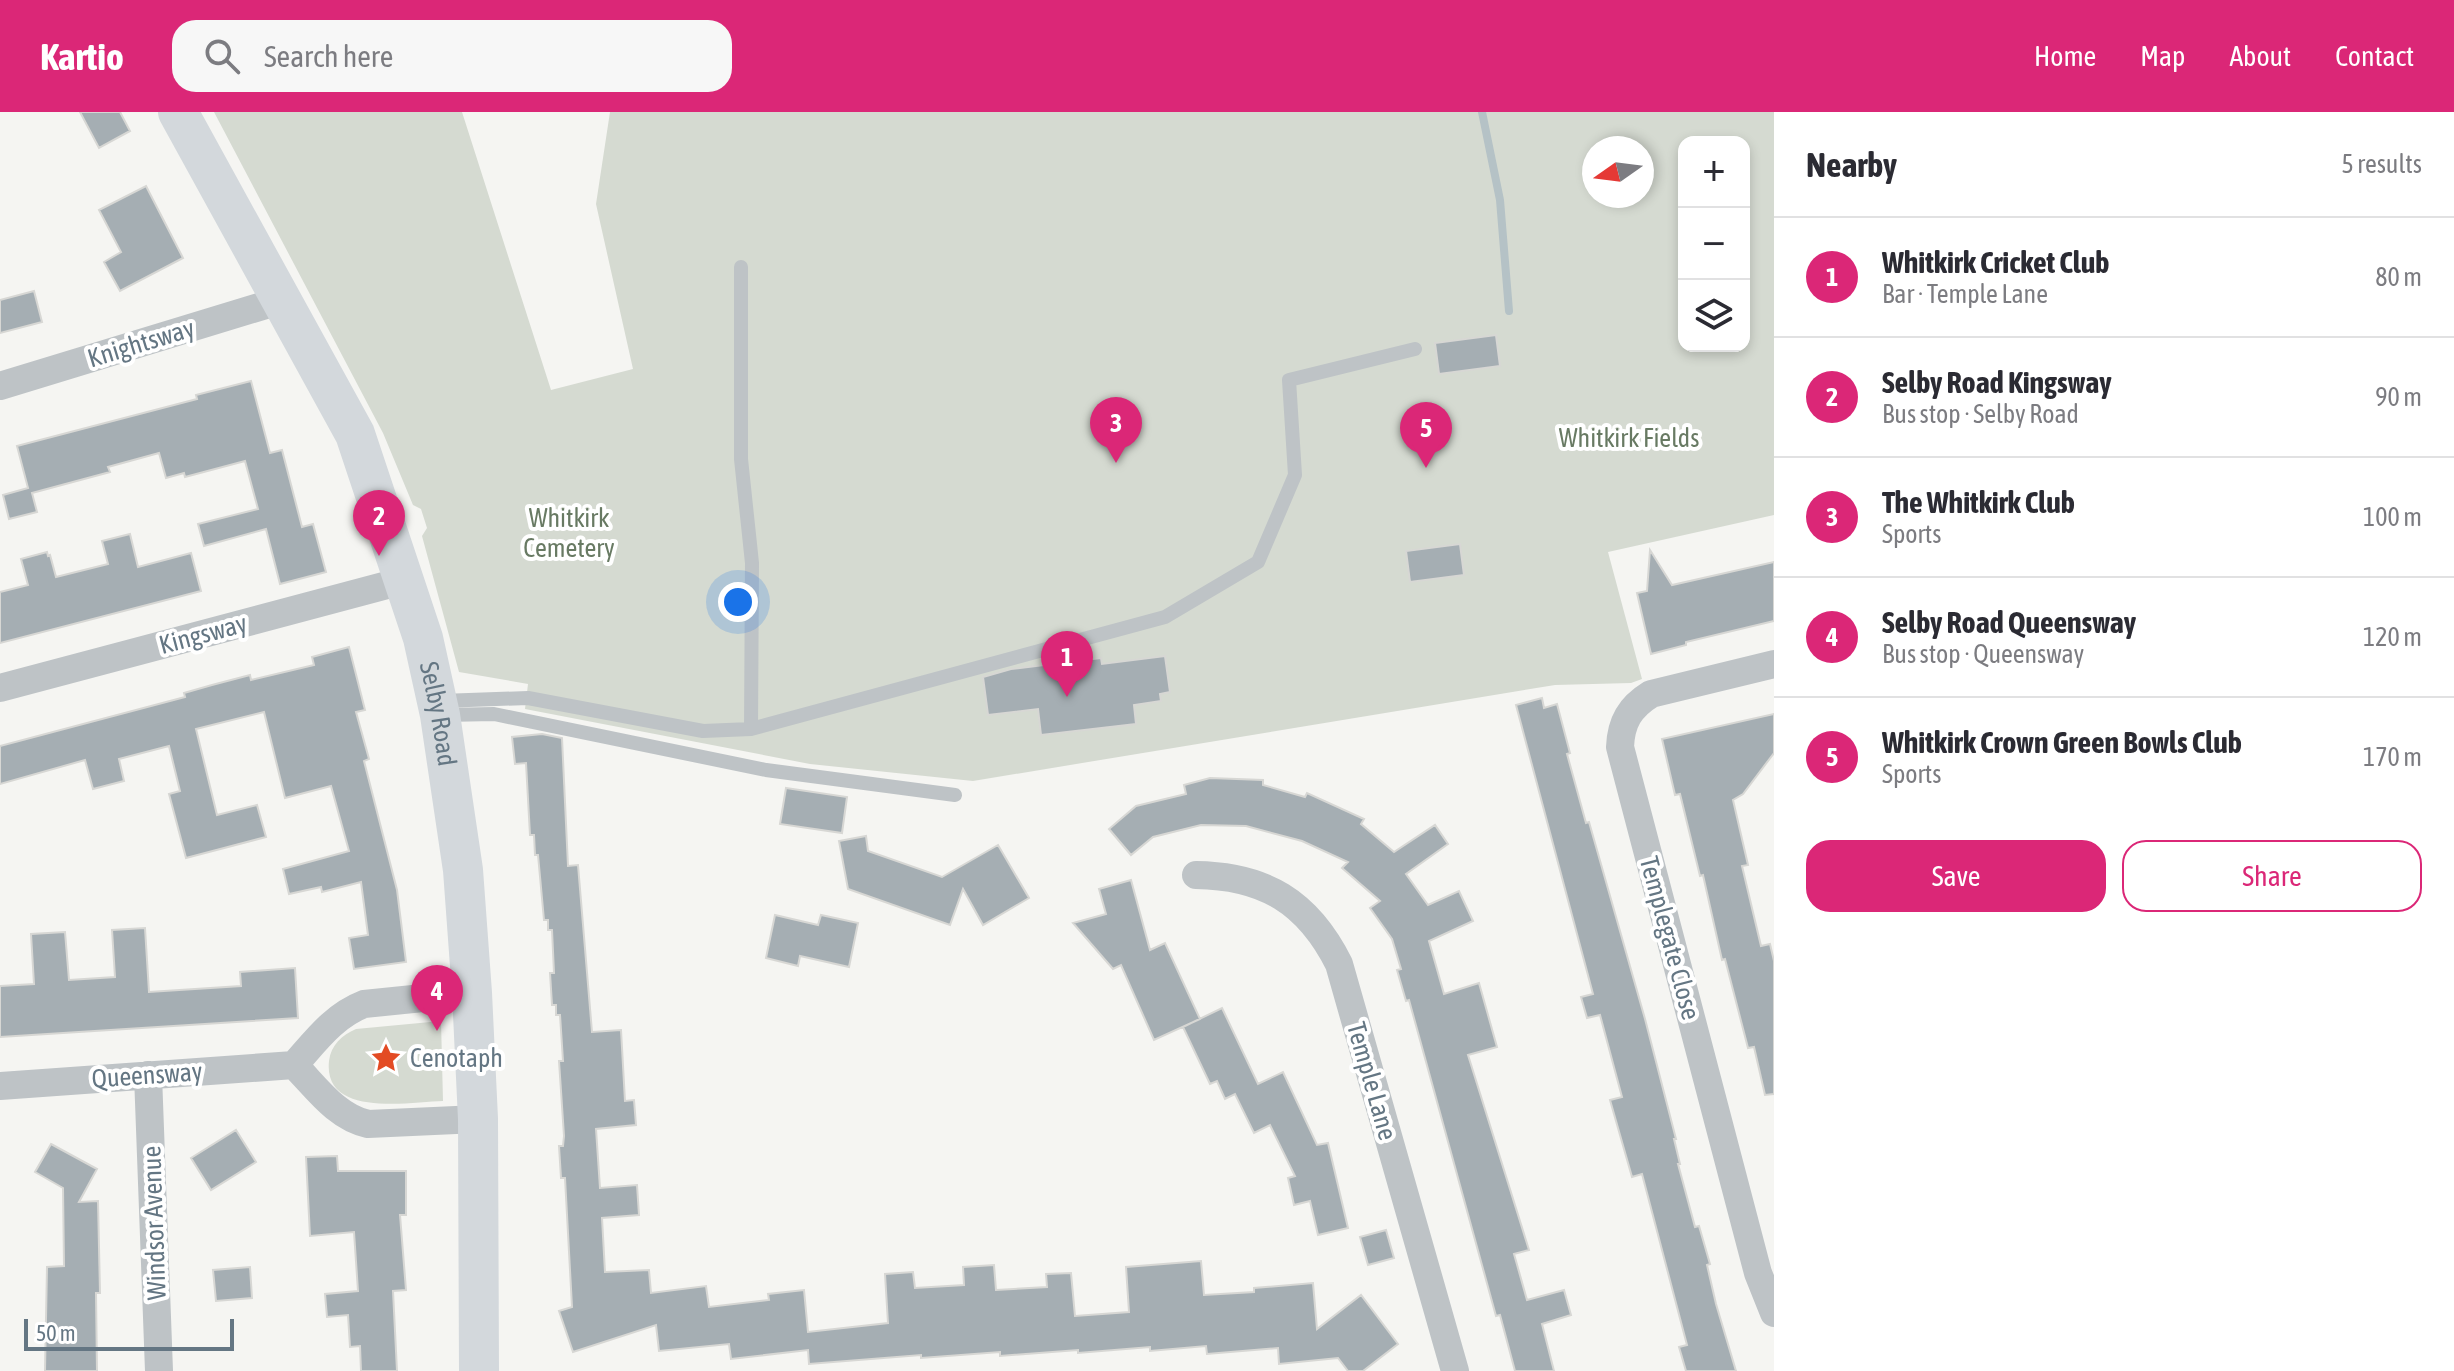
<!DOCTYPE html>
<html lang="en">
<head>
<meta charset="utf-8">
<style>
	body { margin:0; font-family:"Asap Condensed",sans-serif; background:#f7f7f7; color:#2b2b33 }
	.controls { position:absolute; right:24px; top:24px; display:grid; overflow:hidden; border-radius:16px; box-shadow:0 4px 12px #0003 }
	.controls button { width:72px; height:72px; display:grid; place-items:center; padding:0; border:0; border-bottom:2px solid #e1e1e2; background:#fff; color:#2b2b33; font:40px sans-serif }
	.compass { position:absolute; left:1582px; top:24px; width:72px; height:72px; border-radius:50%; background:#fff; box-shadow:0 4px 12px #0003; rotate:256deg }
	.scale { position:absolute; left:24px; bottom:20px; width:210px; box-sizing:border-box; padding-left:8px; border:4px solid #647683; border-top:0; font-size:22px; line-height:28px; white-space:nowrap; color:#647683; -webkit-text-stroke:6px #fff; paint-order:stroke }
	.you { position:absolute; left:738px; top:490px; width:28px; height:28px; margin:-20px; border:6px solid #fff; border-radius:50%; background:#1a73e8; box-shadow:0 0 0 12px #1a73e833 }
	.badge { display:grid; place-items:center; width:52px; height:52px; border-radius:50%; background:#db2777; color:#fff; font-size:26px; font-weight:700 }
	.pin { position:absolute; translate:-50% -66px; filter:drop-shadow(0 2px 4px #0008) }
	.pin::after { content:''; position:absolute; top:42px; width:28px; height:24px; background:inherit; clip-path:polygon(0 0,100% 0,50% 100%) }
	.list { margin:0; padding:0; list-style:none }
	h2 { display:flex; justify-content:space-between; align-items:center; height:104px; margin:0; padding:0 32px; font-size:34px }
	h2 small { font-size:26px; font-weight:400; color:#7c7c81 }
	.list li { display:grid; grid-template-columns:52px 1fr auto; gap:24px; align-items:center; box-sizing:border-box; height:120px; padding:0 32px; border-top:2px solid #e1e1e2 }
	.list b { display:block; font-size:30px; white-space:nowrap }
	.list p { margin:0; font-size:26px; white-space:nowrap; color:#7c7c81 }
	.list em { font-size:26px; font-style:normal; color:#7c7c81 }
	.actions { display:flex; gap:16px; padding:24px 32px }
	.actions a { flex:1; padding:18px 0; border:2px solid #db2777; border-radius:24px; text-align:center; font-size:28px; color:#db2777 }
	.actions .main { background:#db2777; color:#fff }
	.icon { flex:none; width:44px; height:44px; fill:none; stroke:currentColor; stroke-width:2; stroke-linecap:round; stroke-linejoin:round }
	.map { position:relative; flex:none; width:1774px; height:1259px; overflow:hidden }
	header { display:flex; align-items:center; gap:48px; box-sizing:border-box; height:112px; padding:0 40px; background:#db2777; color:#fff }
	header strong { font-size:38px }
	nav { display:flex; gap:44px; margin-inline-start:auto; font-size:28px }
	.search { width:560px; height:72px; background:#f7f7f7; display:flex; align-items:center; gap:20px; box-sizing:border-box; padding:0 28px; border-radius:24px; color:#7c7c81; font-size:30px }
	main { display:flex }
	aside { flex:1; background:#fff }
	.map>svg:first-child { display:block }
	.green { fill:#d5dad1; fill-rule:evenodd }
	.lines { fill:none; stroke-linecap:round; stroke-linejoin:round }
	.stream { stroke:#b5c2c6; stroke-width:8 }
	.building { fill:#a5aeb3; stroke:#d7d7d4; stroke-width:2 }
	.lane { stroke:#bec3c6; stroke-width:14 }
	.street { stroke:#bec3c6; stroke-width:28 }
	.secondary { stroke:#d3d8dc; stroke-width:40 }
	.labels { text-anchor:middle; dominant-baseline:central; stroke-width:8; stroke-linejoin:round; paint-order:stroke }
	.street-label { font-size:26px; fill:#647683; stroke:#fff }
	.park-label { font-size:26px; fill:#687a63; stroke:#fff }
	.poi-label { font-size:26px; fill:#647683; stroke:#fff; text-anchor:start }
</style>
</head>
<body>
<header>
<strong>Kartio</strong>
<div class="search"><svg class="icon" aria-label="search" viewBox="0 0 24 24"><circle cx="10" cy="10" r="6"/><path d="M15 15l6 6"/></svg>Search here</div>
<nav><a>Home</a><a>Map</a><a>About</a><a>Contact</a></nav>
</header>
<main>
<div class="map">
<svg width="1774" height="1259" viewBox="0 0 1774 1259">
	<rect width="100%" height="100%" fill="#f5f5f2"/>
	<!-- green -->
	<path class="green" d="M 214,0 L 462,0 L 551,278 L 633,257 L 596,92 L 610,0 L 1774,0 L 1774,403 L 1608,440 L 1642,567 L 1631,571 L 1555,573 L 973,669 L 810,652 L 525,597 L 528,572 L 459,560 L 422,424 L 427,416 L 421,397 L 413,393 L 383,321 ZM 1684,30 L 1744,30 L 1744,234 L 1684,234 ZM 1594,36 L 1642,36 L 1642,84 L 1594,84 Z
		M 441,909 L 443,989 C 409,990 323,1006 329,949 C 331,933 342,923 356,917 Z"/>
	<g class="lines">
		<!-- stream -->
		<path class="stream" d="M 1482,0 L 1500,88 L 1509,199"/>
	</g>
	<!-- building -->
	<path class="building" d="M 80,0 L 120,0 L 130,19 L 99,36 Z
		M 146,74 L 183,146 L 120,179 L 104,150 L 121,140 L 99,98 Z
		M 34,179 L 42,210 L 0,221 L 0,188 Z
		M 1496,223 L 1500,254 L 1439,262 L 1435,231 Z
		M 251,269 L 270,341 L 282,338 L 302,415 L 313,412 L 326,460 L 280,472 L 266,417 L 204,434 L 198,412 L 258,397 L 245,349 L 185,365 L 184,361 L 166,366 L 159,341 L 108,355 L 110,360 L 32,381 L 37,400 L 9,407 L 3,383 L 28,376 L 17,334 L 197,287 L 196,283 Z
		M 130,422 L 138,455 L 191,441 L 201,479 L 0,531 L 0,480 L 28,473 L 21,447 L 47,440 L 48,444 L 50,443 L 56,465 L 108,452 L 102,429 Z
		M 1460,432 L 1464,463 L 1410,470 L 1406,439 Z
		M 1650,438 L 1672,473 L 1774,450 L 1774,509 L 1686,530 L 1686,533 L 1651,542 L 1637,481 L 1647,479 Z
		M 349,535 L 365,598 L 356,600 L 369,647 L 364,649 L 397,778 L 406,850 L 354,857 L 349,826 L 368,823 L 361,770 L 322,780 L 321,775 L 289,782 L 283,757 L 349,739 L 331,674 L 285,686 L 264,600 L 196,617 L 217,703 L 257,693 L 266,725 L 186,746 L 169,682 L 180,679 L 169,634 L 119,647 L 124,669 L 93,677 L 85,648 L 0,672 L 0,634 L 185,585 L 184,581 L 212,573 L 250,563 L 251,568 L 314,553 L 312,545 Z
		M 1165,544 L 1170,580 L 1160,582 L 1161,589 L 1134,593 L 1136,612 L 1041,623 L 1038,597 L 988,603 L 983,565 L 1011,557 L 1101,546 L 1102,552 Z
		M 1542,586 L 1544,596 L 1557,592 L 1570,641 L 1567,642 L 1586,711 L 1589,710 L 1645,907 L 1676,1027 L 1674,1027 L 1680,1052 L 1678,1052 L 1695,1115 L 1699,1114 L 1710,1152 L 1707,1153 L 1716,1192 L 1736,1259 L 1686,1259 L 1679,1235 L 1687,1233 L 1642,1062 L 1632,1065 L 1610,988 L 1622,985 L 1600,903 L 1587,906 L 1581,885 L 1593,882 L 1516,593 Z
		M 1774,602 L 1774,641 L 1743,682 L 1733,688 L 1748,753 L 1742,754 L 1761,834 L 1770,832 L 1774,849 L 1774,982 L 1765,983 L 1754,935 L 1748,936 L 1725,847 L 1722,848 L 1703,763 L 1700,764 L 1680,682 L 1675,683 L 1662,627 Z
		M 542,622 L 562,626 L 568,754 L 578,753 L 592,920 L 621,918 L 625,989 L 634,988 L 636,1013 L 596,1017 L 600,1076 L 637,1073 L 639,1103 L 602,1106 L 605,1160 L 649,1158 L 651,1181 L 706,1174 L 709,1195 L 769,1188 L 768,1182 L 804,1178 L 808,1220 L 888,1211 L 885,1162 L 913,1160 L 915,1176 L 964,1173 L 963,1155 L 994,1153 L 996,1178 L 1047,1175 L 1046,1162 L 1071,1161 L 1075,1204 L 1129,1200 L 1126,1155 L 1201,1149 L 1204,1183 L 1254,1180 L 1254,1176 L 1313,1171 L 1317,1217 L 1361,1183 L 1398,1232 L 1363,1259 L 1348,1259 L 1338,1246 L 1279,1252 L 1278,1236 L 1207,1242 L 1206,1234 L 1150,1239 L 1150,1235 L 1078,1241 L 1078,1238 L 1000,1244 L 1000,1240 L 921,1246 L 921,1243 L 809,1252 L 808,1238 L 731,1247 L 729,1232 L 659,1239 L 656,1213 L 573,1240 L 559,1199 L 572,1195 L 565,1066 L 561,1066 L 559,1034 L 563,1034 L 564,1024 L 559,949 L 563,949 L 560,903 L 556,903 L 556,893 L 552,893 L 550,861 L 554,861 L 552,818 L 548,818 L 548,808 L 544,808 L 538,743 L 535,743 L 534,723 L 530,723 L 526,651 L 515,652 L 512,625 Z
		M 1210,666 L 1263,668 L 1263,673 L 1305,685 L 1307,681 L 1364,707 L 1361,712 L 1394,740 L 1435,713 L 1448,732 L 1406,762 L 1428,793 L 1459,779 L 1473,809 L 1429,829 L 1444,882 L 1479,871 L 1497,935 L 1468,943 L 1529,1138 L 1514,1142 L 1527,1188 L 1564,1178 L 1571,1203 L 1542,1212 L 1554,1259 L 1515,1259 L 1500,1203 L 1496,1204 L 1409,888 L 1406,889 L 1397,858 L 1401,857 L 1392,827 L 1370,796 L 1380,789 L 1342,756 L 1348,750 L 1302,729 L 1246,714 L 1201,713 L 1153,725 L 1131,743 L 1109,717 L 1136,694 L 1186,682 L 1184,673 Z
		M 786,676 L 847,685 L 842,721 L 780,712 Z
		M 866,724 L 868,739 L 942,765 L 998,733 L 1029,786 L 983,813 L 963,777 L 950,813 L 848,777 L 839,729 Z
		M 1131,768 L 1150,838 L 1165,831 L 1200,907 L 1154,928 L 1121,853 L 1113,857 L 1073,811 L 1106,802 L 1099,777 Z
		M 775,803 L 818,813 L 821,803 L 858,811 L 849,855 L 800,844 L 798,854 L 766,846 Z
		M 145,816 L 149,880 L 241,874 L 240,860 L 295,856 L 298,906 L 0,925 L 0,874 L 34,872 L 31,822 L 65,820 L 69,868 L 115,865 L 112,818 Z
		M 1222,896 L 1258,972 L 1283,960 L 1317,1033 L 1328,1031 L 1348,1116 L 1318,1123 L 1310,1089 L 1294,1093 L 1288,1066 L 1295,1064 L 1270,1013 L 1254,1021 L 1235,982 L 1225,987 L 1217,969 L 1210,972 L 1183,915 Z
		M 236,1018 L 256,1050 L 211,1078 L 191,1046 Z
		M 51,1032 L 97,1057 L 79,1090 L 98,1089 L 100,1181 L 96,1181 L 97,1259 L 45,1259 L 47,1155 L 64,1154 L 63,1076 L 35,1060 Z
		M 337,1044 L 338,1059 L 406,1059 L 406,1103 L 400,1103 L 406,1178 L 393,1179 L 397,1259 L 361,1259 L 360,1234 L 350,1235 L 348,1203 L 327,1205 L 325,1182 L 358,1179 L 354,1120 L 310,1124 L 306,1045 Z
		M 1386,1118 L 1394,1146 L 1368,1153 L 1360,1125 Z
		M 250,1155 L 252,1186 L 216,1189 L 213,1158 Z"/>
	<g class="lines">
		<!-- lane -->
		<path class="lane" d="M 741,155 L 741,347 L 752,451 L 751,617
			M 441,589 L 528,586 L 703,619 L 751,617 L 1165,505 L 1258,450 L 1295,363 L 1289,268 L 1415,237
			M 444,603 L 494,602 L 766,658 L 955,683"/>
		<!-- street -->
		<path class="street" d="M 0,274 L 282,188
			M 1774,552 L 1651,582 C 1630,595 1621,610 1620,635 L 1758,1161 L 1774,1201
			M 0,576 L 406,468
			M 1196,763 C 1265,764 1308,790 1339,852 L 1455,1259
			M 294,953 C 316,975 336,1005 368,1012 L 478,1007
			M 148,963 L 159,1259
			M 0,974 L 294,953 C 315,930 333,904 364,892 L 472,881"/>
		<!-- secondary -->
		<path class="secondary" id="s1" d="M 178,0 L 355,322 L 423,526 L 440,603 L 463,758 L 472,881 L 478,1007 L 479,1259"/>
	</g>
	<!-- icons -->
	<defs>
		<g id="sight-bare" transform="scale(2.4)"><path d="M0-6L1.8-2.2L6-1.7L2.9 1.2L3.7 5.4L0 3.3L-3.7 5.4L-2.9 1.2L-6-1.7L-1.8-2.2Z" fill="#e34b24" stroke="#fff" stroke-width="2.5" paint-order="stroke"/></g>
	</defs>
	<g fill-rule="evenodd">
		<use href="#sight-bare" x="386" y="946"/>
	</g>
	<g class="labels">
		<!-- street labels -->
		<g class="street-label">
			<text transform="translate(141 231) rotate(-17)">Knightsway</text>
			<text transform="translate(203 522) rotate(-15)">Kingsway</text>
			<text stroke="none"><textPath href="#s1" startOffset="660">Selby Road</textPath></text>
			<text transform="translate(1670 826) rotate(75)">Templegate Close</text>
			<text transform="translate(147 963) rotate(-4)">Queensway</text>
			<text transform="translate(1372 969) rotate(74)">Temple Lane</text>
			<text transform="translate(154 1111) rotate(-92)">Windsor Avenue</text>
		</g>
		<!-- park labels -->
		<g class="park-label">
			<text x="1629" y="326">Whitkirk Fields</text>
			<text x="569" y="406">Whitkirk<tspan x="569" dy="30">Cemetery</tspan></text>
		</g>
		<!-- poi labels -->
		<g class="poi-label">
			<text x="410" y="946">Cenotaph</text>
		</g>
	</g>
</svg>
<div class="controls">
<button>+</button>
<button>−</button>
<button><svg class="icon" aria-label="layers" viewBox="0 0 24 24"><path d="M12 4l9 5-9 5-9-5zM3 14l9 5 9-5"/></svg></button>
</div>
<svg class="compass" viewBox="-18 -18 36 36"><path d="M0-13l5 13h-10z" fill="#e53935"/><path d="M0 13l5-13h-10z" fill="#7c7c81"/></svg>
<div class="scale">50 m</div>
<div class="you"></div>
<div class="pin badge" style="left:1067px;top:585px">1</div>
<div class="pin badge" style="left:379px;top:444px">2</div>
<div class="pin badge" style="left:1116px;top:351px">3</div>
<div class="pin badge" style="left:437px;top:919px">4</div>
<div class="pin badge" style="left:1426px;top:356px">5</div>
</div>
<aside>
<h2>Nearby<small>5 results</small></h2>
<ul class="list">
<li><span class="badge">1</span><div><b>Whitkirk Cricket Club</b><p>Bar · Temple Lane</p></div><em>80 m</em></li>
<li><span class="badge">2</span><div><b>Selby Road Kingsway</b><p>Bus stop · Selby Road</p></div><em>90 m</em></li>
<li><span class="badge">3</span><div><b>The Whitkirk Club</b><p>Sports</p></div><em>100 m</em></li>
<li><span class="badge">4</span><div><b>Selby Road Queensway</b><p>Bus stop · Queensway</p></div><em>120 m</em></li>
<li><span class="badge">5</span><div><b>Whitkirk Crown Green Bowls Club</b><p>Sports</p></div><em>170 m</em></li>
</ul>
<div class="actions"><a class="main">Save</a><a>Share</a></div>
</aside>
</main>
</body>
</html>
